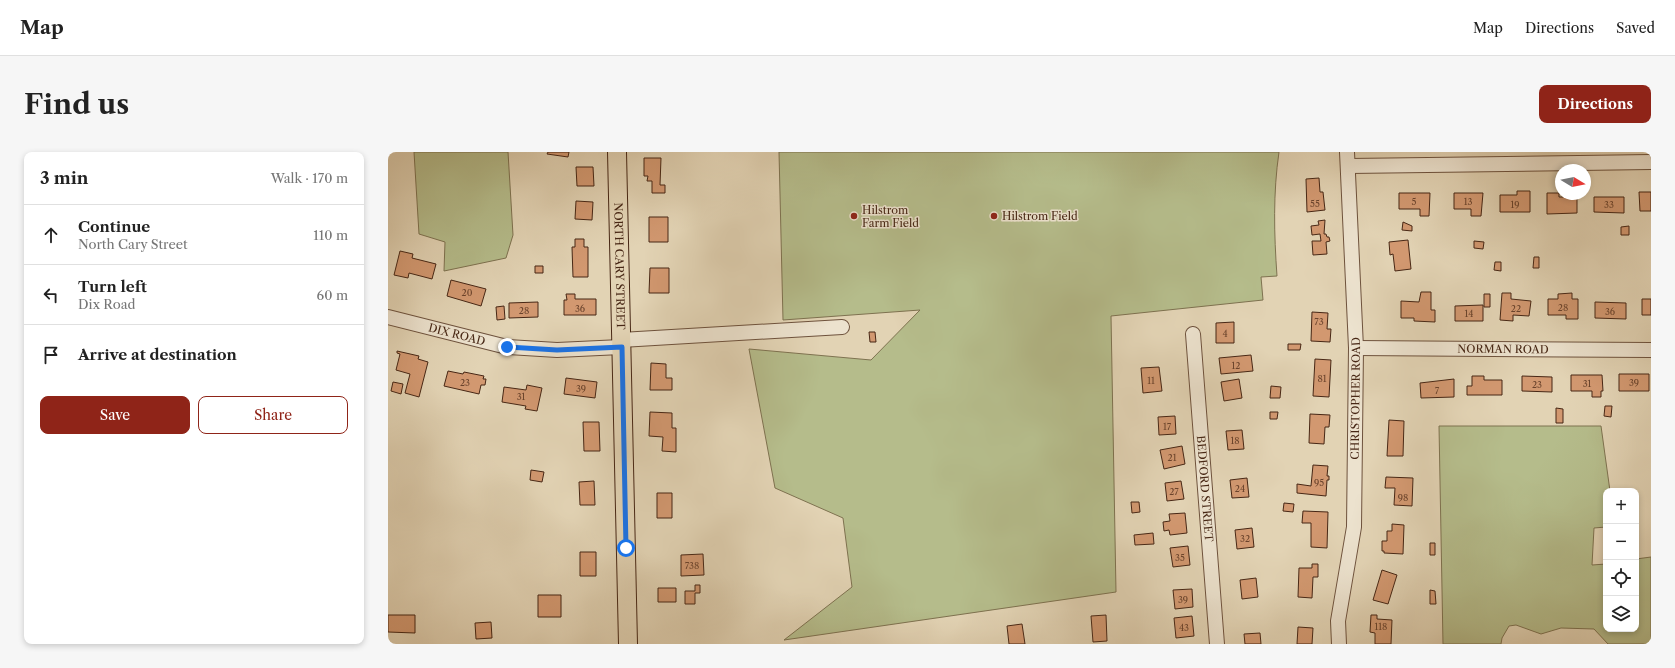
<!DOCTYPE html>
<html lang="en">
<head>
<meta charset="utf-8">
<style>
	body { margin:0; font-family:"Libre Caslon Text",serif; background:#f6f6f6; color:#222 }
	.controls { position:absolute; right:12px; bottom:12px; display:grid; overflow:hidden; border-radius:8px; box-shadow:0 2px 6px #0003 }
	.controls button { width:36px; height:36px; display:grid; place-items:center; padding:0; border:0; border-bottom:1px solid #e0e0e0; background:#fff; color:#222; font:20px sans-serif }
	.compass { position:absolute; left:1167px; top:12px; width:36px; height:36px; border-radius:50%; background:#fff; box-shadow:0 2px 6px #0003; rotate:100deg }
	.stop { position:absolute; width:12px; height:12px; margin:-9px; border:3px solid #1a73e8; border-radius:50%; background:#fff }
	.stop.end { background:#1a73e8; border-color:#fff; box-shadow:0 1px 4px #0008 }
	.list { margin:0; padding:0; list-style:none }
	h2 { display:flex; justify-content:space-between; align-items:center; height:52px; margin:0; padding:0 16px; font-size:17px }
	h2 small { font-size:13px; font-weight:400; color:#767676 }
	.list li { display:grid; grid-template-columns:26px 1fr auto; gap:12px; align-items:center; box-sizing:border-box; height:60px; padding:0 16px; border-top:1px solid #e0e0e0 }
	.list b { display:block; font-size:15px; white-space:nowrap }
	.list p { margin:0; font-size:13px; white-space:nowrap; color:#767676 }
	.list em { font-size:13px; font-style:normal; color:#767676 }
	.actions { display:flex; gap:8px; padding:12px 16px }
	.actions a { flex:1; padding:9px 0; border:1px solid #8f2418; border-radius:8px; text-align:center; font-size:14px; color:#8f2418 }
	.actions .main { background:#8f2418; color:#fff }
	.icon { flex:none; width:22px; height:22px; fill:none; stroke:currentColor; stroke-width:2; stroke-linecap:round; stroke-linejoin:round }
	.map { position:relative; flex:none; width:1263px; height:492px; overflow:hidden; border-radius:8px }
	header { display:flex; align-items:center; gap:24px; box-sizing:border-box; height:56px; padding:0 20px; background:#fff; border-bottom:1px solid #e0e0e0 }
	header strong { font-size:19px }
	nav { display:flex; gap:22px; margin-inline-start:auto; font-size:14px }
	.intro { display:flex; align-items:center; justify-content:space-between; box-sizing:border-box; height:96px; padding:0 24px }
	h1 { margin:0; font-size:28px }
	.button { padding:10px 18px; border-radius:8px; background:#8f2418; color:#fff; font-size:14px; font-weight:700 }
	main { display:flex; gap:24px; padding:0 24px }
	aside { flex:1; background:#fff; border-radius:8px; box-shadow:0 2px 6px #0003 }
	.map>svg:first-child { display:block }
	.green { fill:#b5bc8b; stroke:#7e7250 }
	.building { fill:#d29870; stroke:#472715 }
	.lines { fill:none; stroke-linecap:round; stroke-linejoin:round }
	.minor-casing { stroke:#6e523d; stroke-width:16 }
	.major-casing { stroke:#472715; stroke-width:20 }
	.minor { stroke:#ece2ce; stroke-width:14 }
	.major { stroke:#e2d3b4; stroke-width:18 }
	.route { stroke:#1a73e8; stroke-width:5 }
	.poi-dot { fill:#8f2418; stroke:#ece2ce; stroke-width:1.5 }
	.labels { text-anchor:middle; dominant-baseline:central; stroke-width:3; stroke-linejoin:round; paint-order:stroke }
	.number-label { font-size:9px; fill:#6a432c }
	.poi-label { font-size:11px; fill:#472715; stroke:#ece2ce; text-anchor:start }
	.street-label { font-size:11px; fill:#472715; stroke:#ece2ce }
</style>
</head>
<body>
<header>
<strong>Map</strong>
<nav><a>Map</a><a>Directions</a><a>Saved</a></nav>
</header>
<div class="intro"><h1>Find us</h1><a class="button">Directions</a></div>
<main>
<aside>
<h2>3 min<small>Walk · 170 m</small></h2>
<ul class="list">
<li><svg class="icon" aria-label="ahead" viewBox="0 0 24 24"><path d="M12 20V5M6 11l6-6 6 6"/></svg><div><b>Continue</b><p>North Cary Street</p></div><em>110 m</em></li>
<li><svg class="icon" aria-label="left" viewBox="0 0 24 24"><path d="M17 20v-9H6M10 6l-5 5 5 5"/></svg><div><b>Turn left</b><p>Dix Road</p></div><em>60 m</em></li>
<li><svg class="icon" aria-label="arrive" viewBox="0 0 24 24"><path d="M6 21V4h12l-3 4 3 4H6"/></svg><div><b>Arrive at destination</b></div></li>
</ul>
<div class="actions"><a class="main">Save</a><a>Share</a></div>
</aside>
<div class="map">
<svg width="1263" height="492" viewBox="0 0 1263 492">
	<rect width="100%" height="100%" fill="#e2d3b4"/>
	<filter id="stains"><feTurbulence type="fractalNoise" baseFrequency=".005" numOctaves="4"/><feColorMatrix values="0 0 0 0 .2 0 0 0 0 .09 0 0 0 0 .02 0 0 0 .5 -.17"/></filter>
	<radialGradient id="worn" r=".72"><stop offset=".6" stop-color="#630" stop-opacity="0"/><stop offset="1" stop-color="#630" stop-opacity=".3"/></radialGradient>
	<!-- green -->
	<path class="green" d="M 26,0 L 120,0 L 125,83 L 118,106 L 56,119 L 57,90 L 31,82 Z
		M 391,0 L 891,0 C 885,41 886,82 889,124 L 873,125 L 875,148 L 723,164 L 728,440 L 396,488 L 464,435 L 455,366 L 387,336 L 361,197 L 483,208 L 532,158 L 395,168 Z
		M 1051,274 L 1213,274 L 1222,339 L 1218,339 L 1218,375 L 1206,376 L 1204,413 L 1218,412 L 1218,477 L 1248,477 L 1248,407 L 1263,405 L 1263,492 L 1220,492 L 1206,477 L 1173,476 L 1153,482 L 1128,473 L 1121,474 L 1114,486 L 1113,492 L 1055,492 Z"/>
	<!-- building -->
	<path class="building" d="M 160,0 L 181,0 L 180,5 L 159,2 Z
		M 256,6 L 273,6 L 272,33 L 277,33 L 277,41 L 264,41 L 264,29 L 259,29 L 260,24 L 256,24 Z
		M 188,15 L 205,15 L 206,34 L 189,34 Z
		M 931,26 L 932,40 L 935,40 L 937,58 L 919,60 L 918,27 Z
		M 1129,39 L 1142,39 L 1142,60 L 1112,60 L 1112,43 L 1129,43 Z
		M 1251,40 L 1263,40 L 1263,59 L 1252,59 Z
		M 1011,41 L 1042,41 L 1041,64 L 1032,64 L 1032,57 L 1011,57 Z
		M 1066,41 L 1095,41 L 1093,64 L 1083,64 L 1083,57 L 1066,57 Z
		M 1159,41 L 1171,41 L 1171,45 L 1189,45 L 1189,61 L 1159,62 Z
		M 1206,45 L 1236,45 L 1236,61 L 1206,60 Z
		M 188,49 L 205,50 L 204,68 L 187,67 Z
		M 261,65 L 280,65 L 280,90 L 261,90 Z
		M 937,68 L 936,82 L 938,82 L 939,85 L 941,85 L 942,89 L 938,90 L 939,102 L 925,103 L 924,89 L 933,89 L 932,82 L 924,83 L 923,74 L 931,73 L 930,69 Z
		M 1015,70 L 1024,74 L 1024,79 L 1014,78 Z
		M 1241,74 L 1241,83 L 1233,83 L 1233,75 Z
		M 187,87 L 196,87 L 196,95 L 200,95 L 200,125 L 185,125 L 184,95 L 187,95 Z
		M 1020,88 L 1023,117 L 1007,119 L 1005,102 L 1002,103 L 1001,90 Z
		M 1086,89 L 1096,90 L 1095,97 L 1086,96 Z
		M 12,99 L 25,102 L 24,106 L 48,112 L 44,127 L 21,121 L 20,126 L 6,123 Z
		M 1146,105 L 1151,105 L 1151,116 L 1145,116 Z
		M 1107,110 L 1113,110 L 1113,119 L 1106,118 Z
		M 147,114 L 155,114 L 155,121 L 147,121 Z
		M 262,116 L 281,116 L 281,141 L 261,141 Z
		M 63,128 L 98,137 L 93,154 L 59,144 Z
		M 1033,140 L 1043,140 L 1043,158 L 1047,158 L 1047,170 L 1026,169 L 1026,166 L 1013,166 L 1013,149 L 1031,150 Z
		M 1114,141 L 1123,141 L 1123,147 L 1143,149 L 1141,164 L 1125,163 L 1125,169 L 1112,168 Z
		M 1184,141 L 1184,147 L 1190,147 L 1190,167 L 1178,167 L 1178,163 L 1160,163 L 1160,147 L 1170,147 L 1170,142 Z
		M 178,142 L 187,142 L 187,147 L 208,147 L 208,163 L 176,163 L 176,148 L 179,148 Z
		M 1096,142 L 1102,142 L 1102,155 L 1096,155 Z
		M 1254,147 L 1263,147 L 1263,163 L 1254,163 Z
		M 150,150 L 150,165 L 121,166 L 121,151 Z
		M 1207,150 L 1238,151 L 1238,167 L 1207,166 Z
		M 1095,153 L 1095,169 L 1067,169 L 1067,154 Z
		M 116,154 L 117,167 L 109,168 L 108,155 Z
		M 924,160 L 940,161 L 939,177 L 943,177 L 942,190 L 923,189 Z
		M 846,170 L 846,191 L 828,191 L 828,171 Z
		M 481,180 L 487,180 L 488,190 L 482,190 Z
		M 900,192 L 913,192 L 912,198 L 900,198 Z
		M 9,199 L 31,204 L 30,207 L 40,210 L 31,245 L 17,241 L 22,222 L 8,218 L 12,202 L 9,201 Z
		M 863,203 L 865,219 L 833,222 L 831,206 Z
		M 927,207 L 943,208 L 941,245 L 925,244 Z
		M 263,211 L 278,212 L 278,226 L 284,226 L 284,238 L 262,238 Z
		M 771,215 L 774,239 L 755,241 L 753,216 Z
		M 60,219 L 75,222 L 76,220 L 96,224 L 95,227 L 98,227 L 97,233 L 93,233 L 91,242 L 56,234 Z
		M 1231,222 L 1261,222 L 1261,239 L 1231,239 Z
		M 1183,223 L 1214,223 L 1215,239 L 1213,239 L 1213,245 L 1204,245 L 1204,239 L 1183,239 Z
		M 1084,224 L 1096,224 L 1096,228 L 1114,228 L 1114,243 L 1079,243 L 1079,234 L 1084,234 Z
		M 1134,224 L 1164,225 L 1164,240 L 1134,239 Z
		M 178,226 L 209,230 L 207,246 L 176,242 Z
		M 851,227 L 854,246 L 836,249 L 833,230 Z
		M 1066,227 L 1066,245 L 1033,246 L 1032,231 Z
		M 5,230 L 15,232 L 13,242 L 3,239 Z
		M 139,233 L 154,236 L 149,259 L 137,257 L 138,254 L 114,250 L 116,235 L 138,238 Z
		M 883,234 L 893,235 L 892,246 L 882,246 Z
		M 1217,254 L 1224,254 L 1223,265 L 1216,264 Z
		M 1168,256 L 1175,257 L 1175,271 L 1168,271 Z
		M 262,260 L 284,261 L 284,276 L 288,276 L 288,300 L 274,299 L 275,285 L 261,284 Z
		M 882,260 L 890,260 L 889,267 L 882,267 Z
		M 922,262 L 942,263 L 941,275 L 937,275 L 936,292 L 921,291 Z
		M 787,264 L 788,282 L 771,283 L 770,265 Z
		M 1001,268 L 1016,269 L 1015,304 L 999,304 Z
		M 195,270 L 211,270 L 212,299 L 196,299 Z
		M 854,278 L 856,297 L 840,298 L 838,279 Z
		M 794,294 L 797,312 L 776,317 L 772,298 Z
		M 925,313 L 940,314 L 939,324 L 941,324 L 941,328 L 939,328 L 938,344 L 909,341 L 909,332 L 923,334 Z
		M 143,318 L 156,320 L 154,330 L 142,328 Z
		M 998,325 L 1025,326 L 1024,354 L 1006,353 L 1007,336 L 997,336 Z
		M 859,326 L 861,345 L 844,346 L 842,328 Z
		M 206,329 L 207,353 L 192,353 L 191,330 Z
		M 793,329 L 796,347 L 779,349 L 777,331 Z
		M 269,341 L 284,341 L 284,366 L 269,366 Z
		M 743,350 L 751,350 L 752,360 L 744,361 Z
		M 896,351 L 906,352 L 905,360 L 895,359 Z
		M 915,359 L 940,360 L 939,396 L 923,395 L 923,371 L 914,371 Z
		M 797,361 L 799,381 L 782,383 L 781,378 L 776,379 L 775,370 L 782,369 L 781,362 Z
		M 1004,372 L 1016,373 L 1015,402 L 996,401 L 996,399 L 994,399 L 994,389 L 999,389 L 999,379 L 1004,379 Z
		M 864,376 L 866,395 L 849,397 L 847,378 Z
		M 765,381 L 766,392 L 747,393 L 746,383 Z
		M 1042,391 L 1047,391 L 1047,403 L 1042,403 Z
		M 800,394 L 802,413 L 785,415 L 782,396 Z
		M 192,400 L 208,400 L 208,424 L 192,424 Z
		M 315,402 L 316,423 L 293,424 L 293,403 Z
		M 924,412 L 930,412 L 930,425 L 925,425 L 924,446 L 910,445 L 911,416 L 924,416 Z
		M 994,418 L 1009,423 L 1000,452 L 985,448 Z
		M 868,426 L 870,445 L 854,447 L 852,428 Z
		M 307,433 L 312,433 L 312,441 L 307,441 L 307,452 L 297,452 L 297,439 L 307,439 Z
		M 270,436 L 288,436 L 288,450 L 270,450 Z
		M 804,437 L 805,455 L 787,457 L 785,438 Z
		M 1042,438 L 1047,439 L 1048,452 L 1042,452 Z
		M 150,443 L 173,443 L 173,465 L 150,465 Z
		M 0,463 L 27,463 L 27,481 L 0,480 Z
		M 718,463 L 719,489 L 705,490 L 703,464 Z
		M 983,463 L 989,463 L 989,467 L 1004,468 L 1003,492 L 987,492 L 987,481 L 982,480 Z
		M 804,464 L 806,484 L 788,486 L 786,466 Z
		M 103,470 L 104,486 L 88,487 L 87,471 Z
		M 634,472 L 637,492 L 621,492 L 619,474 Z
		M 910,475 L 925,476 L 924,492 L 909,492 Z
		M 872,481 L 873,492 L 857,492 L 856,482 Z"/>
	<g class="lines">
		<!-- minor casing -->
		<g class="minor-casing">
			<g id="minor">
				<path d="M 961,14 L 1263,10"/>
				<path id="s1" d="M 0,165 L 119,195 L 169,198 L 233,195"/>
				<path id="s2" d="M 805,182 L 829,492"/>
				<path d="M 233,188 L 454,175"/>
				<path id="s3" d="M 968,196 L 1263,198"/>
				<path id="s4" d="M 951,492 L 950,469 L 966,375 L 968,196 L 959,0"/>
			</g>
		</g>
		<!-- major casing -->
		<g class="major-casing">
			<g id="major">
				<path id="s5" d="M 229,0 L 240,492"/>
			</g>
		</g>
		<!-- minor -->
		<use href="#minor" class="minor"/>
		<!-- major -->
		<use href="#major" class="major"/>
	</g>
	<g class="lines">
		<!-- route -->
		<path class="route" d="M 119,195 L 169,198 L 234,195 L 238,396"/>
	</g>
	<!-- markers -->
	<g class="poi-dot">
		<circle cx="466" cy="64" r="4"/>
		<circle cx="606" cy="64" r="4"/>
	</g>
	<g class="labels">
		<!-- number labels -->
		<g class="number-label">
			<text x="1026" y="49">5</text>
			<text x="1080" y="49">13</text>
			<text x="927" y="51">55</text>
			<text x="1127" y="52">19</text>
			<text x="1221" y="52">33</text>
			<text x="79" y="140">20</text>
			<text x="1175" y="155">28</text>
			<text x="192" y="156">36</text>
			<text x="1128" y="156">22</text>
			<text x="136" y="158">28</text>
			<text x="1222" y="159">36</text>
			<text x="1081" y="161">14</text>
			<text x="931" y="169">73</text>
			<text x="837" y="181">4</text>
			<text x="848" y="213">12</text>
			<text x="934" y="226">81</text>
			<text x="763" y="228">11</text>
			<text x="77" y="230">23</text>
			<text x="1246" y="230">39</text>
			<text x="1199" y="231">31</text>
			<text x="1149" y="232">23</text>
			<text x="193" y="236">39</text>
			<text x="1049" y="238">7</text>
			<text x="133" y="244">31</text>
			<text x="779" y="274">17</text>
			<text x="847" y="288">18</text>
			<text x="784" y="305">21</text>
			<text x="931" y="330">95</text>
			<text x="852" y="336">24</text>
			<text x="786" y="339">27</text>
			<text x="1015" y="345">98</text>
			<text x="857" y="386">32</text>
			<text x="792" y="405">35</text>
			<text x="304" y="413">738</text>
			<text x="795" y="447">39</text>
			<text x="993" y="474">118</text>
			<text x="796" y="475">43</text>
		</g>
		<!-- poi labels -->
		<g class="poi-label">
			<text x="474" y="58">Hilstrom<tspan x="474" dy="13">Farm Field</tspan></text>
			<text x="614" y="64">Hilstrom Field</text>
		</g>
		<!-- street labels -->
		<g class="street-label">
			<text stroke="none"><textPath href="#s5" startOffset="114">NORTH CARY STREET</textPath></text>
			<text stroke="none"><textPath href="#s1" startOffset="71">DIX ROAD</textPath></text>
			<text stroke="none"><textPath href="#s3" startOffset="147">NORMAN ROAD</textPath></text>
			<text stroke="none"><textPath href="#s4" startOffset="247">CHRISTOPHER ROAD</textPath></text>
			<text stroke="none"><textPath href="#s2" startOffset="155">BEDFORD STREET</textPath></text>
		</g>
	</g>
	<rect width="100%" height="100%" filter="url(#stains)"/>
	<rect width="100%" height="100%" fill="url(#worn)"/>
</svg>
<div class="controls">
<button>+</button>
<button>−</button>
<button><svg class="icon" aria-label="locate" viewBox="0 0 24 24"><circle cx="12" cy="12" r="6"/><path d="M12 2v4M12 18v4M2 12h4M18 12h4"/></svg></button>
<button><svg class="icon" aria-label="layers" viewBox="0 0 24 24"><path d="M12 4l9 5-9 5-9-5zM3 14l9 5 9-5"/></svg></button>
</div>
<svg class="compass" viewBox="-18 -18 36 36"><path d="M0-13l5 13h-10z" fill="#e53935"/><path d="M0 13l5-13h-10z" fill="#767676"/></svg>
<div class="stop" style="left:238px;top:396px"></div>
<div class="stop end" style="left:119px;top:195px"></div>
</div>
</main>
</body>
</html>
